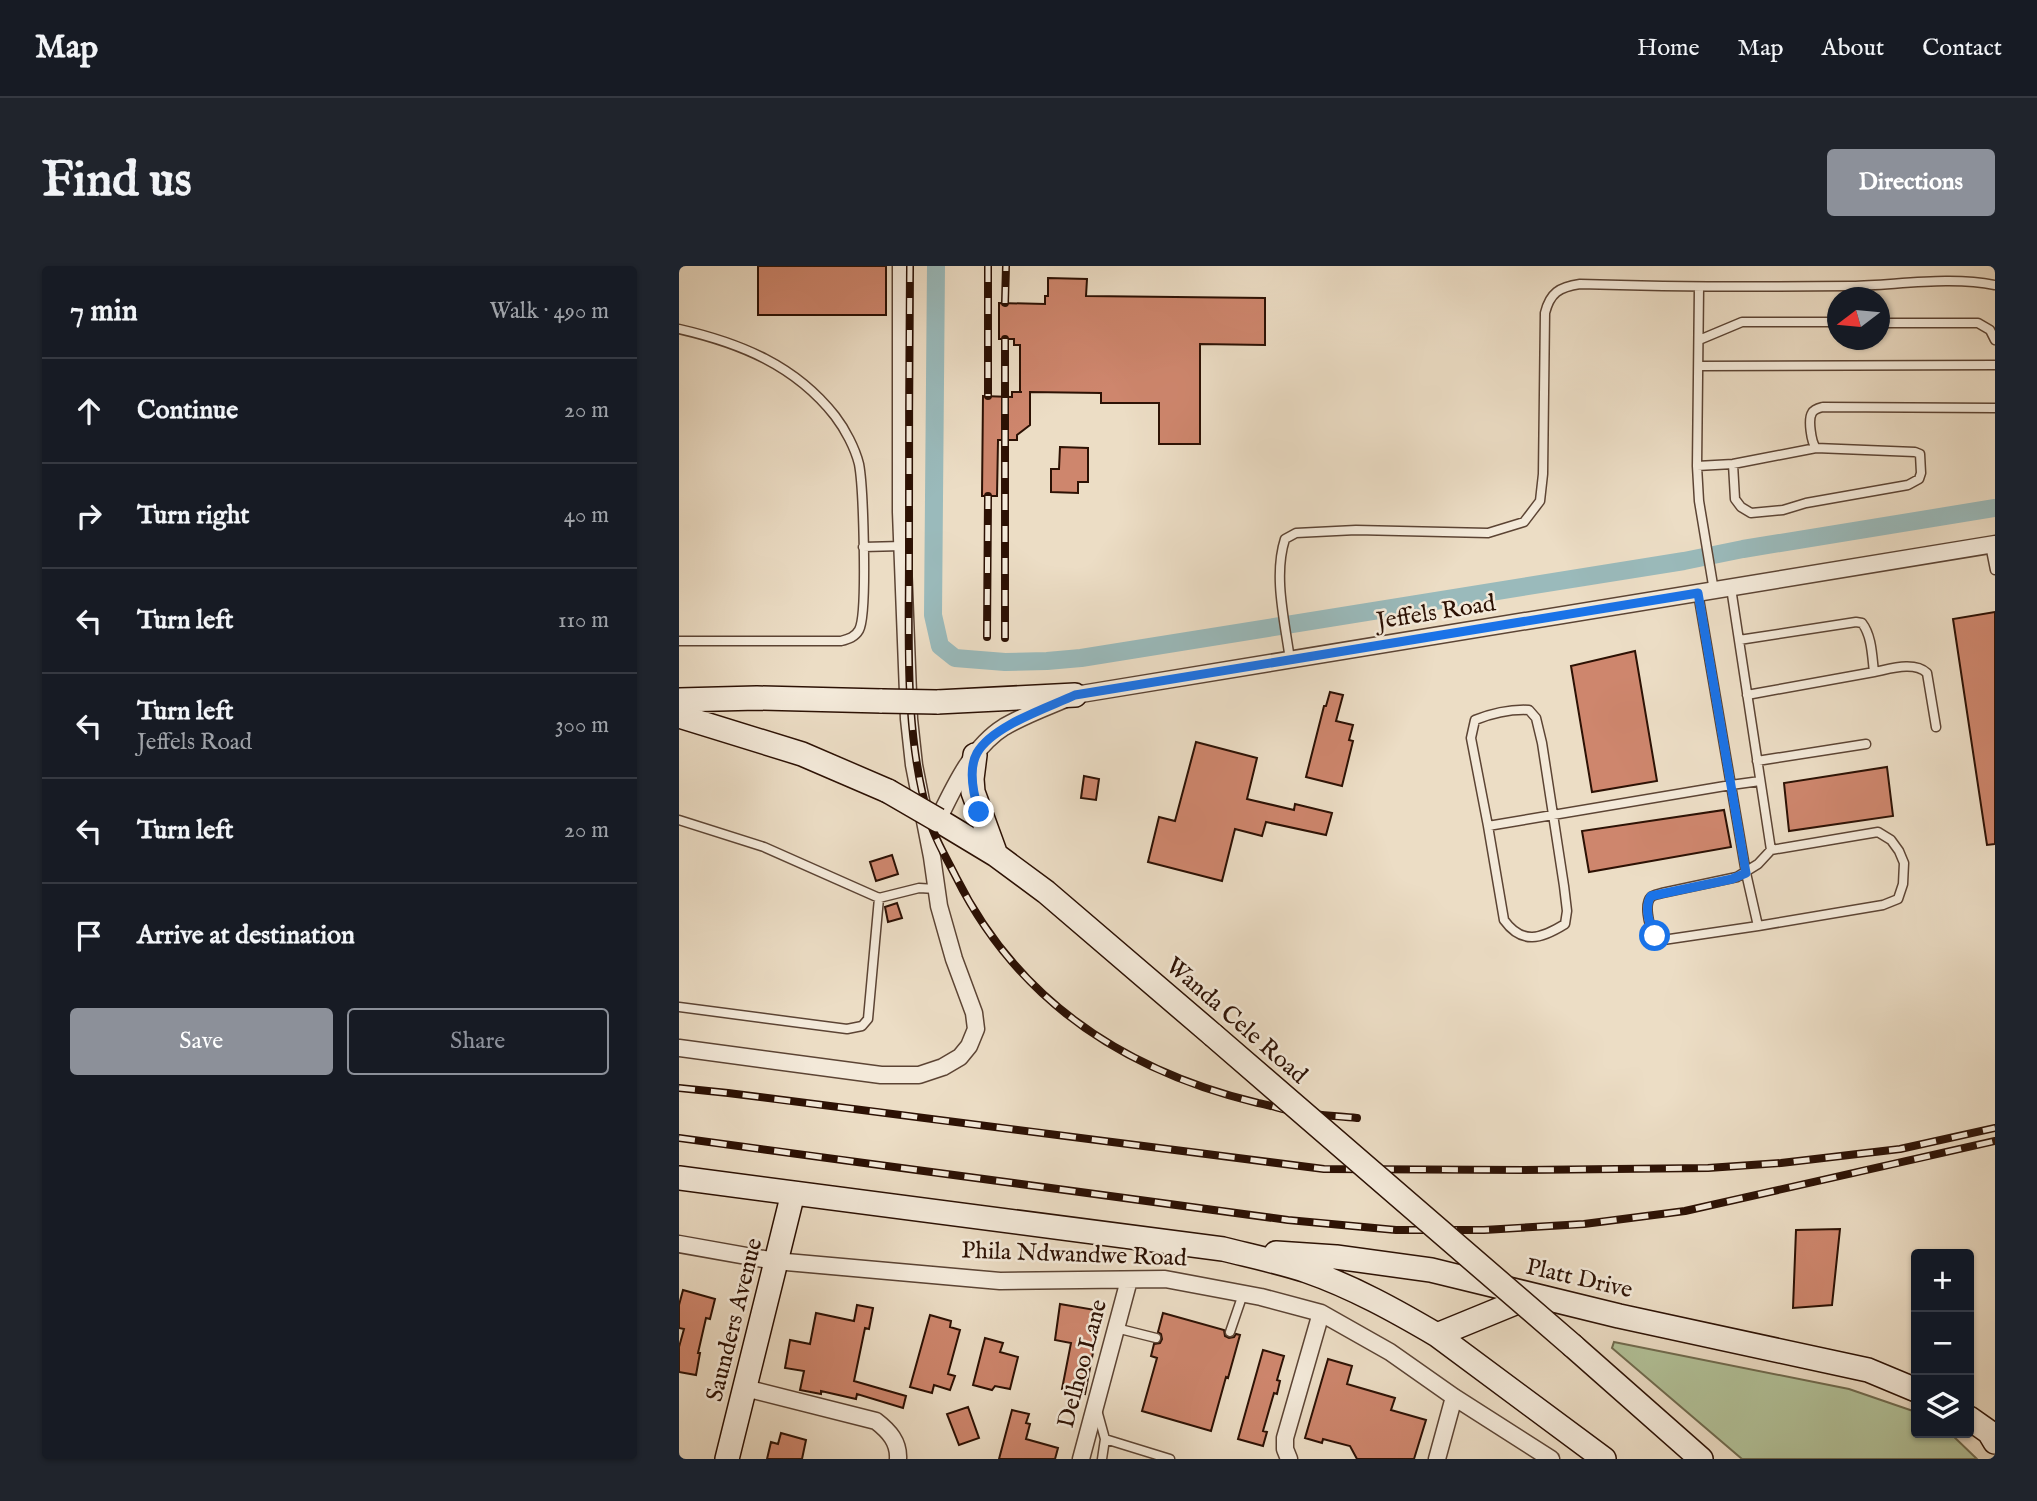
<!DOCTYPE html>
<html lang="en">
<head>
<meta charset="utf-8">
<style>
	body { margin:0; font-family:"IM FELL English",serif; background:#20242c; color:#f1f3f6 }
	.controls { position:absolute; right:21px; bottom:21px; display:grid; overflow:hidden; border-radius:7px; box-shadow:0 2px 5px #0004 }
	.controls button { width:63px; height:63px; display:grid; place-items:center; padding:0; border:0; border-bottom:2px solid #363941; background:#171b24; color:#f1f3f6; font:35px sans-serif }
	.compass { position:absolute; left:1148px; top:21px; width:63px; height:63px; border-radius:50%; background:#171b24; box-shadow:0 2px 5px #0004; rotate:254deg }
	.stop { position:absolute; width:21px; height:21px; margin:-16px; border:5px solid #1a73e8; border-radius:50%; background:#fff }
	.stop.end { background:#1a73e8; border-color:#fff; box-shadow:0 2px 7px #0008 }
	.list { margin:0; padding:0; list-style:none }
	h2 { display:flex; justify-content:space-between; align-items:center; height:91px; margin:0; padding:0 28px; font-size:30px }
	h2 small { font-size:23px; font-weight:400; color:#9ea1a6 }
	.list li { display:grid; grid-template-columns:46px 1fr auto; gap:21px; align-items:center; box-sizing:border-box; height:105px; padding:0 28px; border-top:2px solid #363941 }
	.list b { display:block; font-size:26px; white-space:nowrap }
	.list p { margin:0; font-size:23px; white-space:nowrap; color:#9ea1a6 }
	.list em { font-size:23px; font-style:normal; color:#9ea1a6 }
	.actions { display:flex; gap:14px; padding:21px 28px }
	.actions a { flex:1; padding:16px 0; border:2px solid #8c9099; border-radius:7px; text-align:center; font-size:24px; color:#8c9099 }
	.actions .main { background:#8c9099; color:#fff }
	.icon { flex:none; width:38px; height:38px; fill:none; stroke:currentColor; stroke-width:2; stroke-linecap:round; stroke-linejoin:round }
	.map { position:relative; flex:none; width:1316px; height:1193px; overflow:hidden; border-radius:7px }
	header { display:flex; align-items:center; gap:42px; box-sizing:border-box; height:98px; padding:0 35px; background:#171b24; border-bottom:2px solid #363941 }
	header strong { font-size:33px }
	nav { display:flex; gap:38px; margin-inline-start:auto; font-size:24px }
	.intro { display:flex; align-items:center; justify-content:space-between; box-sizing:border-box; height:168px; padding:0 42px }
	h1 { margin:0; font-size:49px }
	.button { padding:18px 32px; border-radius:7px; background:#8c9099; color:#fff; font-size:24px; font-weight:700 }
	main { display:flex; gap:42px; padding:0 42px }
	aside { flex:1; background:#171b24; border-radius:7px; box-shadow:0 2px 5px #0004 }
	.map>svg:first-child { display:block }
	.green { fill:#b2c299; stroke:#6f6a4e; stroke-width:2 }
	.lines { fill:none; stroke-linecap:round; stroke-linejoin:round }
	.canal { stroke:#9ababb; stroke-width:18 }
	.building { fill:#ce866d; stroke:#2c1104; stroke-width:2 }
	.lane-casing { stroke:#5c4434; stroke-width:11 }
	.street-casing { stroke:#5c4434; stroke-width:19 }
	.secondary-casing { stroke:#2c1104; stroke-width:26 }
	.lane { stroke:#f3e9d9; stroke-width:8 }
	.street { stroke:#f3e9d9; stroke-width:16 }
	.secondary { stroke:#f3e9d9; stroke-width:23 }
	.rail-casing { stroke:#2c1104; stroke-width:8 }
	.rail { stroke:#f3e9d9; stroke-width:5; stroke-dasharray:16; stroke-linecap:butt }
	.secondary-bridge-casing { stroke:#2c1104; stroke-width:26; stroke-linecap:butt }
	.secondary-bridge { stroke:#f3e9d9; stroke-width:23 }
	.route { stroke:#1a73e8; stroke-width:9 }
	.labels { text-anchor:middle; dominant-baseline:central; stroke-width:5; stroke-linejoin:round; paint-order:stroke }
	.street-label { font-size:24px; fill:#2c1104; stroke:#f3e9d9 }
</style>
</head>
<body>
<header>
<strong>Map</strong>
<nav><a>Home</a><a>Map</a><a>About</a><a>Contact</a></nav>
</header>
<div class="intro"><h1>Find us</h1><a class="button">Directions</a></div>
<main>
<aside>
<h2>7 min<small>Walk · 490 m</small></h2>
<ul class="list">
<li><svg class="icon" aria-label="ahead" viewBox="0 0 24 24"><path d="M12 20V5M6 11l6-6 6 6"/></svg><div><b>Continue</b></div><em>20 m</em></li>
<li><svg class="icon" aria-label="right" viewBox="0 0 24 24"><path d="M7 20v-9h11M14 6l5 5-5 5"/></svg><div><b>Turn right</b></div><em>40 m</em></li>
<li><svg class="icon" aria-label="left" viewBox="0 0 24 24"><path d="M17 20v-9H6M10 6l-5 5 5 5"/></svg><div><b>Turn left</b></div><em>110 m</em></li>
<li><svg class="icon" aria-label="left" viewBox="0 0 24 24"><path d="M17 20v-9H6M10 6l-5 5 5 5"/></svg><div><b>Turn left</b><p>Jeffels Road</p></div><em>300 m</em></li>
<li><svg class="icon" aria-label="left" viewBox="0 0 24 24"><path d="M17 20v-9H6M10 6l-5 5 5 5"/></svg><div><b>Turn left</b></div><em>20 m</em></li>
<li><svg class="icon" aria-label="arrive" viewBox="0 0 24 24"><path d="M6 21V4h12l-3 4 3 4H6"/></svg><div><b>Arrive at destination</b></div></li>
</ul>
<div class="actions"><a class="main">Save</a><a>Share</a></div>
</aside>
<div class="map">
<svg width="1316" height="1193" viewBox="0 0 1316 1193">
	<rect width="100%" height="100%" fill="#ecddc5"/>
	<filter id="stains"><feTurbulence type="fractalNoise" baseFrequency=".00286" numOctaves="4"/><feColorMatrix values="0 0 0 0 .2 0 0 0 0 .09 0 0 0 0 .02 0 0 0 .5 -.17"/></filter>
	<radialGradient id="worn" r=".72"><stop offset=".6" stop-color="#630" stop-opacity="0"/><stop offset="1" stop-color="#630" stop-opacity=".3"/></radialGradient>
	<!-- green -->
	<path class="green" d="M 935,1076 L 1170,1123 L 1237,1146 L 1237,1167 L 1271,1167 L 1298,1193 L 1063,1193 L 933,1082 Z"/>
	<g class="lines">
		<!-- canal -->
		<path class="canal" d="M 257,0 L 254,349 L 261,380 L 276,392 L 326,396 L 368,395 L 402,392 L 1005,295 L 1064,283 L 1316,242"/>
	</g>
	<!-- building -->
	<path class="building" d="M 79,0 L 207,0 L 207,49 L 79,49 Z
		M 369,12 L 408,13 L 407,30 L 586,32 L 586,79 L 521,78 L 521,178 L 480,178 L 480,137 L 422,137 L 422,127 L 351,126 L 351,159 L 338,169 L 338,174 L 319,174 L 318,230 L 303,230 L 304,130 L 333,131 L 333,126 L 343,126 L 341,126 L 341,79 L 335,79 L 335,73 L 320,73 L 320,37 L 366,38 L 366,30 L 369,30 Z
		M 381,181 L 409,182 L 409,216 L 399,216 L 399,227 L 372,226 L 372,203 L 380,203 Z
		M 1316,346 L 1316,578 L 1308,579 L 1274,353 Z
		M 956,385 L 978,515 L 913,526 L 892,400 Z
		M 651,426 L 664,429 L 657,455 L 674,459 L 670,474 L 674,475 L 663,520 L 627,511 L 645,440 L 647,440 Z
		M 517,476 L 578,492 L 568,533 L 615,544 L 616,538 L 653,547 L 647,569 L 587,556 L 583,570 L 556,563 L 543,615 L 469,596 L 480,551 L 496,555 Z
		M 1208,501 L 1214,550 L 1110,565 L 1105,517 Z
		M 405,510 L 420,513 L 417,534 L 402,532 Z
		M 1045,544 L 1052,581 L 910,606 L 903,565 Z
		M 213,589 L 219,608 L 197,615 L 191,596 Z
		M 218,637 L 223,652 L 209,656 L 206,641 Z
		M 1161,963 L 1153,1039 L 1114,1042 L 1117,964 Z
		M 4,1024 L 36,1033 L 31,1053 L 27,1052 L 19,1087 L 21,1087 L 17,1109 L 0,1106 L 0,1081 L 5,1063 L 0,1062 L 0,1039 Z
		M 381,1038 L 422,1045 L 406,1128 L 383,1123 L 392,1077 L 376,1074 Z
		M 178,1039 L 194,1042 L 190,1063 L 186,1062 L 175,1115 L 227,1130 L 224,1142 L 178,1128 L 177,1133 L 142,1125 L 142,1128 L 121,1124 L 125,1105 L 106,1102 L 111,1074 L 131,1078 L 137,1047 L 175,1055 Z
		M 484,1047 L 545,1064 L 546,1070 L 550,1072 L 555,1071 L 557,1068 L 561,1069 L 549,1112 L 547,1111 L 532,1165 L 463,1145 L 478,1092 L 472,1090 L 475,1078 L 481,1077 L 483,1073 L 482,1068 L 479,1066 Z
		M 251,1049 L 272,1055 L 271,1061 L 281,1064 L 269,1108 L 276,1110 L 271,1124 L 255,1119 L 253,1127 L 231,1121 Z
		M 306,1072 L 324,1077 L 321,1086 L 339,1091 L 331,1123 L 316,1120 L 313,1124 L 294,1119 Z
		M 584,1084 L 605,1090 L 598,1114 L 601,1115 L 598,1128 L 595,1127 L 584,1165 L 588,1166 L 584,1180 L 559,1173 Z
		M 649,1093 L 673,1100 L 668,1118 L 716,1132 L 712,1144 L 747,1154 L 735,1193 L 678,1193 L 671,1180 L 644,1173 L 643,1177 L 626,1172 Z
		M 289,1141 L 300,1172 L 280,1179 L 268,1148 Z
		M 333,1144 L 350,1148 L 347,1157 L 351,1158 L 347,1173 L 379,1182 L 376,1193 L 320,1193 Z
		M 102,1167 L 127,1174 L 123,1193 L 88,1193 L 92,1176 L 99,1178 Z"/>
	<g class="lines">
		<!-- lane casing -->
		<g class="lane-casing">
			<path id="lane" d="M 1020,22 L 1018,200 L 1020,235 L 1035,325
				M 1200,57 L 1299,57 L 1311,64 L 1316,74
				M 0,63 C 61,77 116,99 156,150 C 166,163 176,182 180,198 C 184,219 189,348 180,364 C 176,371 170,373 162,375 L 0,375
				M 1020,74 L 1063,56 L 1158,56
				M 1020,100 L 1316,99
				M 1054,198 L 1056,233 L 1062,241 L 1072,247 L 1104,244 L 1127,237 L 1229,219 L 1240,213 L 1242,207 L 1241,188 L 1236,186 L 1137,182 C 1132,176 1129,153 1133,147 C 1135,143 1140,142 1144,141 L 1316,142
				M 1018,200 L 1054,198 L 1137,182
				M 1311,279 L 1316,304
				M 184,281 L 223,280
				M 1052,322 L 1092,584
				M 1019,327 L 1067,607 L 1079,660 L 1204,639 L 1219,633 L 1224,618 L 1225,597 L 1220,585 L 1212,574 L 1199,566 L 1092,584 L 1079,598 L 1058,611 L 983,627 C 980,628 974,629 972,631 C 965,638 970,659 974,666 C 978,671 979,671 984,674 L 1079,660
				M 1060,374 L 1177,356 L 1183,357 C 1193,370 1193,390 1195,406 L 1068,429
				M 611,394 C 606,356 594,310 606,273 L 617,267 L 677,264 L 809,267 L 845,256 L 861,235 L 864,208 L 866,47 C 871,27 880,21 901,18 C 992,21 1082,21 1173,20 C 1218,19 1272,10 1316,19
				M 1195,406 C 1211,403 1235,395 1248,407 L 1257,461
				M 1078,495 L 1187,478
				M 0,554 L 85,581 L 200,632 L 240,622 L 257,623
				M 809,560 L 825,654 C 843,679 862,673 886,658 L 888,645 L 885,620 L 863,477 L 857,452 L 850,444 C 831,443 814,447 796,454 L 792,472 L 809,560 L 1052,519 L 1081,515
				M 0,741 L 168,763 L 183,760 L 189,753 L 200,632
				M 437,1062 L 477,1072
				M 551,1066 L 564,1028
				M 418,1144 L 426,1173 L 491,1193
				M 423,1193 L 426,1173"/>
		</g>
		<!-- street casing -->
		<g class="street-casing">
			<path id="street" d="M 259,554 C 275,521 293,481 325,461 C 347,448 373,439 396,429 L 1316,278
				M 0,782 L 202,809 L 240,809 L 264,801 L 281,791 L 290,780 L 297,763 L 295,747 L 275,693 L 260,640 L 253,591 L 235,499 L 230,453 L 222,246 L 222,0
				M 0,978 L 96,995 L 321,1015 L 486,1013 L 582,1031 L 642,1047 L 711,1086 L 775,1131 L 872,1193
				M 66,1122 L 197,1155 C 210,1165 220,1176 219,1193
				M 402,1193 L 450,1014
				M 610,1193 L 606,1183 L 606,1172 L 642,1047
				M 758,1193 L 775,1131"/>
		</g>
		<!-- secondary casing -->
		<g class="secondary-casing">
			<path id="secondary" d="M 0,434 L 78,432 L 203,435
				M 258,436 L 396,429
				M 0,450 L 123,488 L 209,525
				M 296,489 L 293,513 L 294,526 L 317,589
				M 259,554 L 317,589 L 367,626 L 534,769
				M 0,912 L 544,983 C 572,990 601,996 628,1005 C 674,1021 717,1045 758,1069 L 925,1193
				M 597,987 L 657,991 L 752,1004 L 940,1050 L 1189,1104 L 1237,1124
				M 758,1069 L 853,1030
				M 894,1080 L 1022,1193
				M 1290,1152 L 1310,1166 L 1316,1176
				M 48,1193 L 114,927"/>
		</g>
		<!-- lane -->
		<use href="#lane" class="lane"/>
		<!-- street -->
		<use href="#street" class="street"/>
		<!-- secondary -->
		<use href="#secondary" class="secondary"/>
		<!-- rail casing -->
		<g class="rail-casing">
			<path id="rail" d="M 231,0 C 230,97 230,193 230,290 C 230,379 225,470 251,556 C 257,575 268,593 277,611 C 339,735 446,805 579,837 C 591,839 604,844 617,846 C 637,849 657,850 678,852
				M 309,0 L 309,130
				M 326,37 L 327,0
				M 308,371 L 309,230
				M 326,372 L 326,73
				M 0,822 L 49,827 L 645,903 L 845,904 L 1029,902 L 1102,897 L 1221,883 L 1316,862
				M 0,872 L 609,954 L 717,964 L 805,964 L 905,958 L 1006,945 L 1316,875"/>
		</g>
		<!-- rail -->
		<use href="#rail" class="rail"/>
		<!-- secondary-bridge casing -->
		<g class="secondary-bridge-casing">
			<path id="secondary-bridge" d="M 203,435 L 258,436
				M 209,525 L 259,554
				M 534,769 L 894,1080"/>
		</g>
		<!-- secondary-bridge -->
		<use href="#secondary-bridge" class="secondary-bridge"/>
	</g>
	<g class="lines">
		<!-- route -->
		<path class="route" d="M 300,546 C 295,530 289,503 298,487 C 313,460 368,442 396,429 L 1019,327 L 1067,607 L 1053,613 L 972,630 C 965,641 970,659 976,670"/>
	</g>
	<g class="labels">
		<!-- street labels -->
		<g class="street-label">
			<text transform="translate(757 347) rotate(-9)">Jeffels Road</text>
			<text transform="translate(557 755) rotate(41)">Wanda Cele Road</text>
			<text transform="translate(395 989) rotate(2)">Phila Ndwandwe Road</text>
			<text transform="translate(900 1013) rotate(13)">Platt Drive</text>
			<text transform="translate(56 1054) rotate(-76)">Saunders Avenue</text>
			<text transform="translate(404 1098) rotate(-75)">Delhoo Lane</text>
		</g>
	</g>
	<rect width="100%" height="100%" filter="url(#stains)"/>
	<rect width="100%" height="100%" fill="url(#worn)"/>
</svg>
<div class="controls">
<button>+</button>
<button>−</button>
<button><svg class="icon" aria-label="layers" viewBox="0 0 24 24"><path d="M12 4l9 5-9 5-9-5zM3 14l9 5 9-5"/></svg></button>
</div>
<svg class="compass" viewBox="-18 -18 36 36"><path d="M0-13l5 13h-10z" fill="#e53935"/><path d="M0 13l5-13h-10z" fill="#9ea1a6"/></svg>
<div class="stop" style="left:976px;top:670px"></div>
<div class="stop end" style="left:300px;top:546px"></div>
</div>
</main>
</body>
</html>
